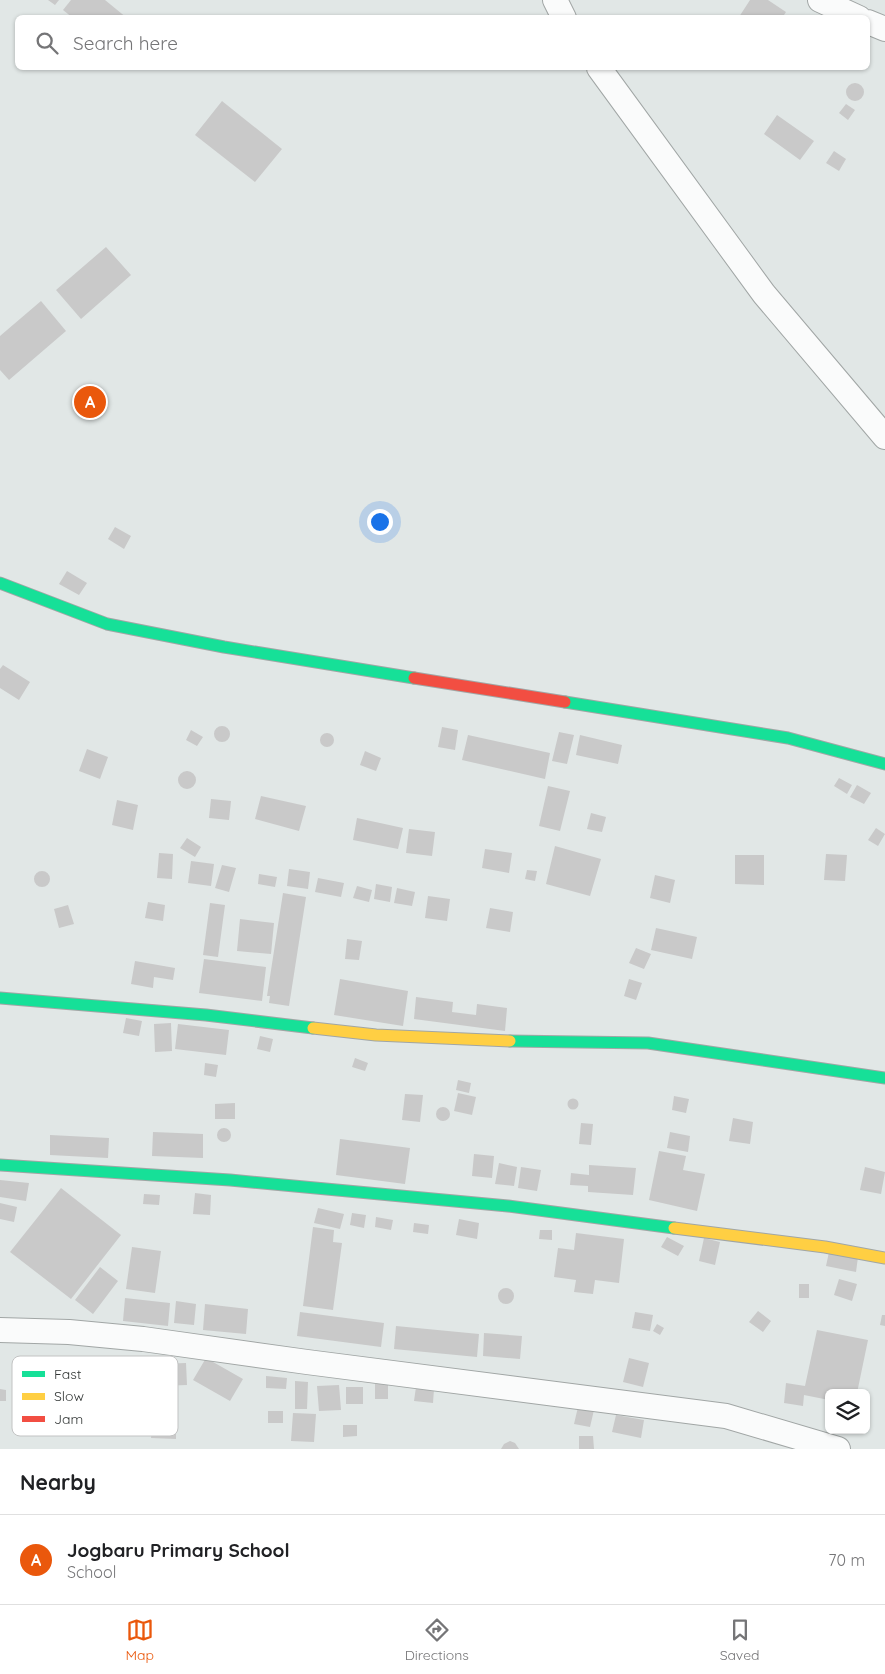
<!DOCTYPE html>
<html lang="en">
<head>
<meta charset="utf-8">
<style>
	body { margin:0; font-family:Quicksand,sans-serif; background:#f6f6f6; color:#202124 }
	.controls { position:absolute; right:15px; bottom:15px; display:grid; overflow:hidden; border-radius:8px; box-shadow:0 1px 4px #0004 }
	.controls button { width:45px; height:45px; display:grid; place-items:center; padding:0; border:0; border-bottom:1px solid #e0e0e0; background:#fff; color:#202124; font:25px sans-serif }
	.you { position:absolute; left:379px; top:521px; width:18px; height:18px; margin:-12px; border:4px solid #fff; border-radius:50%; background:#1a73e8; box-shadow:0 0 0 8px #1a73e833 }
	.badge { display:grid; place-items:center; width:32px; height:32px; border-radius:50%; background:#ea580c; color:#fff; font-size:16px; font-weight:700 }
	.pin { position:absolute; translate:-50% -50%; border:2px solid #fff; box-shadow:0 1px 5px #0006 }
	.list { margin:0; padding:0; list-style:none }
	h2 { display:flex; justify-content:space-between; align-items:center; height:65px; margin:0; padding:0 20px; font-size:21px }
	h2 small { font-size:16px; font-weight:400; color:#757577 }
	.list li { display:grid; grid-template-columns:32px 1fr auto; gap:15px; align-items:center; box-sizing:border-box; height:90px; padding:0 20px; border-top:1px solid #e0e0e0 }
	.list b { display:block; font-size:19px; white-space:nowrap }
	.list p { margin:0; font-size:16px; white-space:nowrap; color:#757577 }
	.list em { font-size:16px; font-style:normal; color:#757577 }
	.icon { flex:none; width:28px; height:28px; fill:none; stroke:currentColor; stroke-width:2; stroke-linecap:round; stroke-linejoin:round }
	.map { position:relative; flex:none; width:885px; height:1449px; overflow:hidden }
	.search { position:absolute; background:#fff; box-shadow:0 1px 4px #0004; left:15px; right:15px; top:15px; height:55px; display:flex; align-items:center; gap:12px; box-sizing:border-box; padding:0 18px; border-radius:8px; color:#757577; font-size:19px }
	.sheet { height:155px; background:#fff }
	nav { display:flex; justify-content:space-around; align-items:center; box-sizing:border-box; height:70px; border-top:1px solid #e0e0e0; background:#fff; font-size:14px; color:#757577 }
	nav a { display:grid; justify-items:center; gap:2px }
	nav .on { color:#ea580c }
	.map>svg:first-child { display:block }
	.building { fill:#c9c9c9 }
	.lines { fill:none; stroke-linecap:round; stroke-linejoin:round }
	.street-casing { stroke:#a1a6a5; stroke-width:26 }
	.fast-casing { stroke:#a1a6a5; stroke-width:13 }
	.slow-casing { stroke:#a1a6a5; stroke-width:13 }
	.jam-casing { stroke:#a1a6a5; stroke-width:13 }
	.street { stroke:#fafbfb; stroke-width:24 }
	.fast { stroke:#16e098; stroke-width:11 }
	.slow { stroke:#ffcf43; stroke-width:11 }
	.jam { stroke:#f24e42; stroke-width:11 }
	.key { fill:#fff; stroke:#c2c3c3; stroke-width:1 }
	.key-label { font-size:14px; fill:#333736 }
</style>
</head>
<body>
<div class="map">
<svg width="885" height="1449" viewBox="0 0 885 1449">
	<rect width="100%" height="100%" fill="#e1e7e6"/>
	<!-- building -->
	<path class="building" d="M 48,0 L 59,0 L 55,5 Z
		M 71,0 L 105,0 L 127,18 L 73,18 L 63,10 Z
		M 750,0 L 768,0 L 786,12 L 782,18 L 740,18 L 739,17 Z
		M846 92a9 9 0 1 1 18 0a9 9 0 1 1-18 0Z
		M 222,101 L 282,149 L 255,182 L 195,135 Z
		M 846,104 L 855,110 L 848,120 L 839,113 Z
		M 777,115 L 814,141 L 800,160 L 764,134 Z
		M 834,151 L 846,159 L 839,171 L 826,163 Z
		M 106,247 L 131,275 L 81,319 L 56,290 Z
		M 41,301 L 66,331 L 9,380 L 0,370 L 0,336 Z
		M 115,527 L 131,536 L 124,549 L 108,539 Z
		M 67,571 L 87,583 L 79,595 L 59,584 Z
		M 3,665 L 30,682 L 19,700 L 0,688 L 0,669 Z
		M214 734a8 8 0 1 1 16 0a8 8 0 1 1-16 0Z
		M 442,727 L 458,730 L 455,750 L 438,747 Z
		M 191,730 L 203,737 L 197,746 L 186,740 Z
		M 559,732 L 574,735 L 567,764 L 552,761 Z
		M320 740a7 7 0 1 1 14 0a7 7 0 1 1-14 0Z
		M 468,735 L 550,753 L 545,779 L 462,760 Z
		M 580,735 L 622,745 L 618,764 L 576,755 Z
		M 87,749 L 108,757 L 100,779 L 79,771 Z
		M 365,751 L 381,758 L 376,771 L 360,765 Z
		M178 780a9 9 0 1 1 18 0a9 9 0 1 1-18 0Z
		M 839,778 L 852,785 L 847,794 L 834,786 Z
		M 857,785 L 871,793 L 864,804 L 850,797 Z
		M 548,786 L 570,791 L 560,831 L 539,826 Z
		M 261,796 L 306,806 L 299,831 L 255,819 Z
		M 211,799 L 231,801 L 229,820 L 209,818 Z
		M 117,800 L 138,805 L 133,830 L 112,825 Z
		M 591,813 L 606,817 L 602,832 L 587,829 Z
		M 357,818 L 403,828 L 398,849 L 353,840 Z
		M 876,828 L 885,834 L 878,846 L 868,840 Z
		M 409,829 L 435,832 L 432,856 L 406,853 Z
		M 187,838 L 201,847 L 195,857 L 180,848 Z
		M 555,846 L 601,859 L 590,896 L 546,884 Z
		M 485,849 L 512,853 L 509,873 L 482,868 Z
		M 159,853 L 173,854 L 172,879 L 157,878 Z
		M 826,854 L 847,855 L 845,881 L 824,880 Z
		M 735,855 L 764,855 L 764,885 L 735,884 Z
		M 191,861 L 214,864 L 211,886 L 188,883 Z
		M 222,865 L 236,868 L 229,892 L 215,888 Z
		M 289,869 L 310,872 L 308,889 L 287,886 Z
		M 527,870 L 537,871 L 535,881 L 525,879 Z
		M34 879a8 8 0 1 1 16 0a8 8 0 1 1-16 0Z
		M 259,874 L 277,877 L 275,887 L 258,884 Z
		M 655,875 L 675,880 L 670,903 L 650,898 Z
		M 318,878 L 344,883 L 341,897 L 315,892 Z
		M 376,884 L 392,887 L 390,902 L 374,899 Z
		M 357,886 L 372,890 L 369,902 L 353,898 Z
		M 397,888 L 415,892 L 412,906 L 394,903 Z
		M 283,893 L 306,897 L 289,1006 L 269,1003 L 270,996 L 267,996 Z
		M 428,896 L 450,899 L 447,921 L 425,918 Z
		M 148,902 L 165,905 L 163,921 L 145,918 Z
		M 210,903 L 225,905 L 218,957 L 203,955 Z
		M 68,905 L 74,924 L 59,928 L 54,909 Z
		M 490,908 L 513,912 L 510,932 L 486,928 Z
		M 240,919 L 274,923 L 271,954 L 237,951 Z
		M 656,928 L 697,937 L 692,959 L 651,950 Z
		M 347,939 L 362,941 L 359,960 L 345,959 Z
		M 636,948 L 651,954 L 644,969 L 629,963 Z
		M 204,959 L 266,967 L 262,1001 L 199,993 Z
		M 135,961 L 175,968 L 173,980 L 154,977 L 153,988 L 131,984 Z
		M 340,979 L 408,991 L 403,1026 L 334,1015 Z
		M 629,979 L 642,983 L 636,1000 L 624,996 Z
		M 416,997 L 453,1002 L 452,1012 L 476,1015 L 477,1004 L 507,1008 L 505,1031 L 414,1019 Z
		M 126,1018 L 142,1021 L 139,1036 L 123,1033 Z
		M 171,1023 L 172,1051 L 155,1052 L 154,1024 Z
		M 178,1024 L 229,1030 L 226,1055 L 175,1049 Z
		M 260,1036 L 273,1039 L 270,1052 L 257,1049 Z
		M 355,1058 L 368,1063 L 365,1071 L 352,1067 Z
		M 205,1063 L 218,1065 L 216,1077 L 204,1075 Z
		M 458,1080 L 471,1083 L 469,1093 L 456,1090 Z
		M 458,1093 L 476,1097 L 472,1115 L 454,1111 Z
		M 405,1094 L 423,1095 L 420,1122 L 402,1120 Z
		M 674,1096 L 689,1099 L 686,1113 L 672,1110 Z
		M567.5 1104a5.5 5.5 0 1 1 11 0a5.5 5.5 0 1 1-11 0Z
		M 235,1103 L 235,1119 L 215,1119 L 215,1104 Z
		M436 1114a7 7 0 1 1 14 0a7 7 0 1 1-14 0Z
		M 733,1118 L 753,1122 L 750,1144 L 729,1141 Z
		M 581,1123 L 593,1124 L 591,1145 L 579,1144 Z
		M217 1135a7 7 0 1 1 14 0a7 7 0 1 1-14 0Z
		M 153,1132 L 203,1134 L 203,1158 L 152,1156 Z
		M 670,1132 L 690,1136 L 688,1152 L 667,1148 Z
		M 50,1135 L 109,1138 L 108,1158 L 50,1155 Z
		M 340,1139 L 410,1148 L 405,1184 L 336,1175 Z
		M 659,1151 L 686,1156 L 683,1170 L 705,1174 L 697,1211 L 649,1200 Z
		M 474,1154 L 494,1156 L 492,1178 L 472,1176 Z
		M 499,1163 L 517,1167 L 514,1186 L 495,1184 Z
		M 589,1165 L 636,1168 L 633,1195 L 588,1192 L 588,1186 L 570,1185 L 571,1173 L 589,1175 Z
		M 521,1167 L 541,1170 L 537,1191 L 518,1188 Z
		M 865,1167 L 885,1172 L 881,1194 L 860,1190 Z
		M 0,1180 L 29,1183 L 26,1201 L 0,1197 Z
		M 61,1188 L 121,1235 L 71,1299 L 10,1252 Z
		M 195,1193 L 211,1195 L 210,1215 L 193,1214 Z
		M 144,1194 L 160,1195 L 159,1205 L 143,1204 Z
		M 0,1203 L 17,1207 L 14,1222 L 0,1219 Z
		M 318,1208 L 344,1214 L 340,1229 L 314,1223 Z
		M 352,1213 L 366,1215 L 364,1228 L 350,1225 Z
		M 376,1217 L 393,1220 L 391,1230 L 375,1227 Z
		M 459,1219 L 479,1223 L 477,1239 L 456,1235 Z
		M 414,1223 L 429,1225 L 428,1234 L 413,1232 Z
		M 313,1227 L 334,1230 L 333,1242 L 342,1243 L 333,1310 L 303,1306 Z
		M 540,1230 L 552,1230 L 552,1240 L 539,1239 Z
		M 576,1233 L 624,1239 L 619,1283 L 595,1280 L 593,1294 L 574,1292 L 576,1280 L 554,1277 L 558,1248 L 574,1250 Z
		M 667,1237 L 684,1246 L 678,1256 L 661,1247 Z
		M 704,1238 L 720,1242 L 715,1265 L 699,1261 Z
		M 132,1247 L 161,1251 L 155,1293 L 126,1289 Z
		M 829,1252 L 858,1257 L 856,1272 L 826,1266 Z
		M 100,1267 L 118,1281 L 93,1314 L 75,1300 Z
		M 839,1279 L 857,1284 L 852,1301 L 834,1295 Z
		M 799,1284 L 809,1284 L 809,1298 L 799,1298 Z
		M498 1296a8 8 0 1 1 16 0a8 8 0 1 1-16 0Z
		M 125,1298 L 170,1303 L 168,1326 L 123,1321 Z
		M 176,1301 L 196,1304 L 194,1325 L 174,1323 Z
		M 205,1304 L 248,1309 L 246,1334 L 203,1330 Z
		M 758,1311 L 771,1321 L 763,1332 L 749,1322 Z
		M 300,1312 L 384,1323 L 381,1347 L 297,1336 Z
		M 635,1312 L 653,1315 L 650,1331 L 632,1328 Z
		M 882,1315 L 885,1315 L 885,1326 L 880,1325 Z
		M 657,1324 L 664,1328 L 660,1335 L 653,1331 Z
		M 396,1326 L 479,1334 L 477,1357 L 394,1349 Z
		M 817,1330 L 868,1340 L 857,1393 L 829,1393 L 829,1400 L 804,1395 L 803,1406 L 784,1403 L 786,1383 L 805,1386 Z
		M 484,1333 L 522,1336 L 520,1359 L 483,1356 Z
		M 206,1358 L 243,1379 L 230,1401 L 193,1380 Z
		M 629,1358 L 649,1363 L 643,1387 L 623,1382 Z
		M 186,1363 L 187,1385 L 129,1387 L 128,1365 Z
		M 266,1376 L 287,1378 L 286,1389 L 266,1388 Z
		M 295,1381 L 308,1382 L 307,1409 L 295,1409 Z
		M 375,1384 L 388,1384 L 388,1399 L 375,1399 Z
		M 339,1385 L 341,1410 L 319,1411 L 317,1386 Z
		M 346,1387 L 363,1387 L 363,1404 L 346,1404 Z
		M 416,1387 L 434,1389 L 433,1403 L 414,1401 Z
		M 0,1389 L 6,1390 L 6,1401 L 0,1401 Z
		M 578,1407 L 594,1410 L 590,1427 L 574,1424 Z
		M 268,1411 L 283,1411 L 283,1423 L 268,1423 Z
		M 293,1413 L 316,1414 L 314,1442 L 291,1441 Z
		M 616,1415 L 644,1420 L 641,1438 L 612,1432 Z
		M 153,1419 L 176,1421 L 176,1439 L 151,1438 Z
		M 343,1425 L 357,1425 L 357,1436 L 343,1437 Z
		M 579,1436 L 593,1436 L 594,1449 L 579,1449 Z
		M 510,1441 L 515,1443 L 519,1449 L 501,1449 L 504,1444 Z"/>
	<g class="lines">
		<!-- street casing -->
		<g class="street-casing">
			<path id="street" d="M 555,0 L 564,18
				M 820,0 L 859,18
				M 868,22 L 885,29
				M 599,68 L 764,294 L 885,437
				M 0,1330 L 69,1332 L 143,1339 L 307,1362 L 726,1416 L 838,1449"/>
		</g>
		<!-- fast casing -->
		<g class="fast-casing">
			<path id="fast" d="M 0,583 L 107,624 L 224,647 L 414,678
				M 565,702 L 788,738 L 885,764
				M 0,998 L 206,1015 L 313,1028
				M 510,1041 L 648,1043 L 885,1078
				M 0,1165 L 230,1180 L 508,1206 L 674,1228"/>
		</g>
		<!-- slow casing -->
		<g class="slow-casing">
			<path id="slow" d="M 313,1028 L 376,1035 L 510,1041
				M 674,1228 L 825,1247 L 885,1258"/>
		</g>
		<!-- jam casing -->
		<g class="jam-casing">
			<path id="jam" d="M 414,678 L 565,702"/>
		</g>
		<!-- street -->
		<use href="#street" class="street"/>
		<!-- fast -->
		<use href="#fast" class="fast"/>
		<!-- slow -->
		<use href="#slow" class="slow"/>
		<!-- jam -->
		<use href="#jam" class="jam"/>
	</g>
	<!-- legend -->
	<rect x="12" y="1356" width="166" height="80" rx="8" class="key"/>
	<rect x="22" y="1371" width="23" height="6" fill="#16e098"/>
	<rect x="22" y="1393" width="23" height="7" fill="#ffcf43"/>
	<rect x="22" y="1416" width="23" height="6" fill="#f24e42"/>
	<g class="key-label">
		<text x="54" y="1379">Fast</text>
		<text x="54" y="1401">Slow</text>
		<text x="54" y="1424">Jam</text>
	</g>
</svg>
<div class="controls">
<button><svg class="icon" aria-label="layers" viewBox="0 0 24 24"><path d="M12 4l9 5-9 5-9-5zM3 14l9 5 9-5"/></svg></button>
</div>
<div class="you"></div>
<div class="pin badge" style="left:90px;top:402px">A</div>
<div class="search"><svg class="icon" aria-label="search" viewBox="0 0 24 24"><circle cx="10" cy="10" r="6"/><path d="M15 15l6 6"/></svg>Search here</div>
</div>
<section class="sheet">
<h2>Nearby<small></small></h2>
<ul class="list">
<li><span class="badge">A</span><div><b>Jogbaru Primary School</b><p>School</p></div><em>70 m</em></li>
</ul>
</section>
<nav>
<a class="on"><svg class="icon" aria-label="map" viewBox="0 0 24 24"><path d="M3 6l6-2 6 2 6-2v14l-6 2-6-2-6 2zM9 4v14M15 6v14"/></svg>Map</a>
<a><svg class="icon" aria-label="directions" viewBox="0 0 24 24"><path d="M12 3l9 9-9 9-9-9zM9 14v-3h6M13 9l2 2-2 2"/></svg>Directions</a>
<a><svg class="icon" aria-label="saved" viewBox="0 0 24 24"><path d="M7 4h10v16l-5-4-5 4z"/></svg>Saved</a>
</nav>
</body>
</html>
